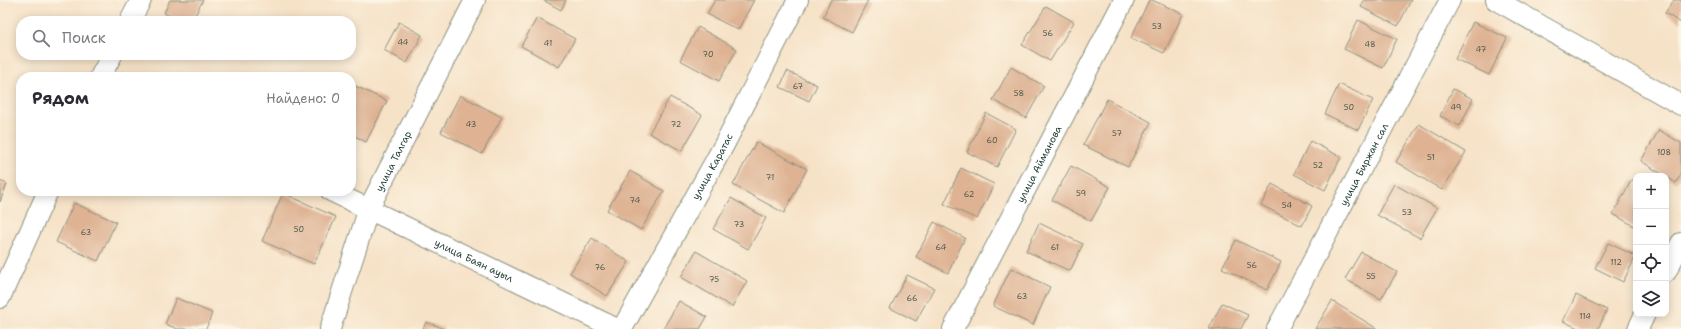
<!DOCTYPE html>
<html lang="ru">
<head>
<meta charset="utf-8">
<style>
	body { margin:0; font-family:"Shantell Sans",sans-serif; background:#f2f2f3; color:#2b2b33 }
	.controls { position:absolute; right:12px; bottom:12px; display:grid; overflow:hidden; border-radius:8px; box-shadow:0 2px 10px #0003 }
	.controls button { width:36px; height:36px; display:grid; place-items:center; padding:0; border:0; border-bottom:1px solid #e1e1e2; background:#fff; color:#2b2b33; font:20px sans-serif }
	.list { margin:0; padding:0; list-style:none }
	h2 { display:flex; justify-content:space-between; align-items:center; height:52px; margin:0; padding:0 16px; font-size:17px }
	h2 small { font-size:13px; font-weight:400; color:#7c7c81 }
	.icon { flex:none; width:22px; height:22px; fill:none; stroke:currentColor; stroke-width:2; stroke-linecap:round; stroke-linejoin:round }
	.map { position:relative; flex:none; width:1681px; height:329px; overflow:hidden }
	.search { position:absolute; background:#fff; box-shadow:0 2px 10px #0003; left:16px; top:16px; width:340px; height:44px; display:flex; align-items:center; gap:10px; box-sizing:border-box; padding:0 14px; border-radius:16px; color:#7c7c81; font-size:15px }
	.panel { position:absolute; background:#fff; box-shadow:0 2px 10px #0003; left:16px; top:72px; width:340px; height:124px; border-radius:16px }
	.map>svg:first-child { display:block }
	.building { fill:#deb293 }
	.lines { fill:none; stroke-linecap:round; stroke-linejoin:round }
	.minor-casing { stroke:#8a907e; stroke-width:22 }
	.minor { stroke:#fff; stroke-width:20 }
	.labels { text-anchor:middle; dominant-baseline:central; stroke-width:3.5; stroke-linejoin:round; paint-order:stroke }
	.number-label { font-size:8px; fill:#4f5a4c }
	.street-label { font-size:10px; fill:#1f3d34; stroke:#fcf5e5 }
</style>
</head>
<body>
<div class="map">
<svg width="1681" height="329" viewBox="0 0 1681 329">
	<rect width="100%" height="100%" fill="#fcf5e5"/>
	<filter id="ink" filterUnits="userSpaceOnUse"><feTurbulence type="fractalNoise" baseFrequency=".025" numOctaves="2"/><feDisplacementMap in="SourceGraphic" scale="8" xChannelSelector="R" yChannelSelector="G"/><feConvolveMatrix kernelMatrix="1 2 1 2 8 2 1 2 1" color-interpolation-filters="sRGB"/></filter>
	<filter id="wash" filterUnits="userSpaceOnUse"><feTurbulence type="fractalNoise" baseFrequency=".012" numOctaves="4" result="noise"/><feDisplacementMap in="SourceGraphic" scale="16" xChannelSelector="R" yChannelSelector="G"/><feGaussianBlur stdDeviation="0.9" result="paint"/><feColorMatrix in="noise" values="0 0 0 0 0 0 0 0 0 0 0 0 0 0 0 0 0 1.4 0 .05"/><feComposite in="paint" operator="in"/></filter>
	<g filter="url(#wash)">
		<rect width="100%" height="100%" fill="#f6e2c7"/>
		<g id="blocks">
			<!-- building -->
			<path class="building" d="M 170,0 L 203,0 L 192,21 L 179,21 L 164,13 Z
				M 543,0 L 566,0 L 561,10 Z
				M 715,0 L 754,0 L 738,30 L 707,14 Z
				M 831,0 L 868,0 L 852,32 L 823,17 Z
				M 1149,0 L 1152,0 L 1183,14 L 1164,53 L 1131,38 Z
				M 1364,0 L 1411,0 L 1398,26 L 1361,7 Z
				M 1674,0 L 1681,0 L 1681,23 L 1665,13 Z
				M 1046,6 L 1074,22 L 1050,61 L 1022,45 Z
				M 537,18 L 575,39 L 559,67 L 521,46 Z
				M 1358,20 L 1397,39 L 1383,68 L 1344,49 Z
				M 399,22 L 422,35 L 407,63 L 384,50 Z
				M 1473,22 L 1507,38 L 1489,75 L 1455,59 Z
				M 698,27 L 737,49 L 719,81 L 680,60 Z
				M 1011,67 L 1044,86 L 1026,118 L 993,100 Z
				M 787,71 L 817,85 L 809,101 L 780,87 Z
				M 351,84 L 387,101 L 366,142 L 351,134 Z
				M 1339,84 L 1373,100 L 1358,130 L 1325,114 Z
				M 1453,89 L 1473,99 L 1460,126 L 1440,116 Z
				M 460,95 L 502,117 L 482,154 L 441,132 Z
				M 670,97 L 702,115 L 682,151 L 649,133 Z
				M 1107,99 L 1151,122 L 1128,167 L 1083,145 Z
				M 986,113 L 1016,129 L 997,167 L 967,152 Z
				M 1419,124 L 1466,152 L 1442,190 L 1396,162 Z
				M 1659,130 L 1681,143 L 1681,174 L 1676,183 L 1641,161 Z
				M 1310,141 L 1341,157 L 1325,190 L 1294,174 Z
				M 756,142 L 807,169 L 784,213 L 733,185 Z
				M 1071,166 L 1110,187 L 1091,221 L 1052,200 Z
				M 961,168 L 994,184 L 977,219 L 944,204 Z
				M 630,171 L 664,191 L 641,230 L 607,210 Z
				M 1632,179 L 1636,182 L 1636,227 L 1613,214 Z
				M 0,181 L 7,184 L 0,202 Z
				M 1272,184 L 1312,206 L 1302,226 L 1261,205 Z
				M 1394,184 L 1437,208 L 1420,238 L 1377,215 Z
				M 283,193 L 336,217 L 314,264 L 262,241 Z
				M 731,198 L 766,218 L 748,249 L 713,229 Z
				M 74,203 L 116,222 L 98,261 L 56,242 Z
				M 934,222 L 965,238 L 948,273 L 916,257 Z
				M 1039,223 L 1083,244 L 1070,271 L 1026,251 Z
				M 592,238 L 629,262 L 607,296 L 570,273 Z
				M 1236,240 L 1281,262 L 1267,290 L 1222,268 Z
				M 1608,243 L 1636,256 L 1623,282 L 1595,268 Z
				M 696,251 L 747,281 L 732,307 L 681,277 Z
				M 1361,252 L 1397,272 L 1381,299 L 1345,279 Z
				M 1011,268 L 1050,287 L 1033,325 L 993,306 Z
				M 907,275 L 934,288 L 916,321 L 890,308 Z
				M 1576,295 L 1607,310 L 1598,329 L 1580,329 L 1563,321 Z
				M 176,298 L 212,313 L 206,329 L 178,329 L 165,324 Z
				M 679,301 L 707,317 L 700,329 L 663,329 Z
				M 1332,301 L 1376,328 L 1376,329 L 1315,329 Z
				M 1222,303 L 1248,315 L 1241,329 L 1209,329 Z
				M 426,322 L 445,329 L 423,329 Z"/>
		</g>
	</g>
	<g filter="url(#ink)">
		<use href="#blocks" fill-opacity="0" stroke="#8a907e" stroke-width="1"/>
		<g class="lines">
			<!-- minor casing -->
			<g class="minor-casing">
				<g id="minor">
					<path d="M 1496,0 L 1681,105"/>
					<path d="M 130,21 L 141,0"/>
					<path d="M 100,77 L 112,55"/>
					<path id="s1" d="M 331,191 L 617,329"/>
					<path d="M 1666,272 L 1681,243"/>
					<path d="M 0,298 L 48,191"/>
					<path id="s2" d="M 330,329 L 369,208 L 475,0"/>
					<path id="s3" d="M 622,329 L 724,145 L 798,0"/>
					<path id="s4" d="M 953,329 L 1124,0"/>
					<path id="s5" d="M 1277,329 L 1450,0"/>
					<path d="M 1638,329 L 1645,314"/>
				</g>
			</g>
			<!-- minor -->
			<use href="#minor" class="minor"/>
		</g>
	</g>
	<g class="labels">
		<!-- number labels -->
		<g class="number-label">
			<text x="1157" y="26">53</text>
			<text x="1048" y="33">56</text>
			<text x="403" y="42">44</text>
			<text x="548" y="43">41</text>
			<text x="1370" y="44">48</text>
			<text x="1481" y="49">47</text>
			<text x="708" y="54">70</text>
			<text x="798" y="86">67</text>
			<text x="1019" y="93">58</text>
			<text x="1349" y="107">50</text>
			<text x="1456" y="107">49</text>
			<text x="471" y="124">43</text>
			<text x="676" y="124">72</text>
			<text x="1117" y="133">57</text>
			<text x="992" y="140">60</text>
			<text x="1664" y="152">108</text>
			<text x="1431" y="157">51</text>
			<text x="1318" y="165">52</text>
			<text x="770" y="177">71</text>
			<text x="1081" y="193">59</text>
			<text x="969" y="194">62</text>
			<text x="635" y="200">74</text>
			<text x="1287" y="205">54</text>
			<text x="1407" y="212">53</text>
			<text x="739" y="224">73</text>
			<text x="299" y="229">50</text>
			<text x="86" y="232">63</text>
			<text x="941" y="247">64</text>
			<text x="1055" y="247">61</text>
			<text x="1616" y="262">112</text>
			<text x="1252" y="265">56</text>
			<text x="600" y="267">76</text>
			<text x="1371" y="276">55</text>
			<text x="714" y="279">75</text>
			<text x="1022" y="296">63</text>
			<text x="912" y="298">66</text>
			<text x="1585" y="316">114</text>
		</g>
		<!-- street labels -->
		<g class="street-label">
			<text stroke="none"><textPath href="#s2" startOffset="180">улица Талгар</textPath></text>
			<text stroke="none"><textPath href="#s4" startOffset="186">улица Айманова</textPath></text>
			<text stroke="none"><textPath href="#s5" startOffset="186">улица Биржан сал</textPath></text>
			<text stroke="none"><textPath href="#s3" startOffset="186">улица Каратас</textPath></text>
			<text stroke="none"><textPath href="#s1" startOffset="159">улица Баян ауыл</textPath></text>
		</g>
	</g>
</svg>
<div class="controls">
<button>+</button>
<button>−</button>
<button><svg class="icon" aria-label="locate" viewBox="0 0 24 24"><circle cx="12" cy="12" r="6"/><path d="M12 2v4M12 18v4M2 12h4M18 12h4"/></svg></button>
<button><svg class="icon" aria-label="layers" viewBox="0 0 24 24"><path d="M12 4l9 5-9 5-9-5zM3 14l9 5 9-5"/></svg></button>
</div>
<div class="search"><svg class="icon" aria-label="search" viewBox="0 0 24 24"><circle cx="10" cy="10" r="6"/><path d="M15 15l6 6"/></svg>Поиск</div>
<section class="panel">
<h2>Рядом<small>Найдено: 0</small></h2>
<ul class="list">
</ul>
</section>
</div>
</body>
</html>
